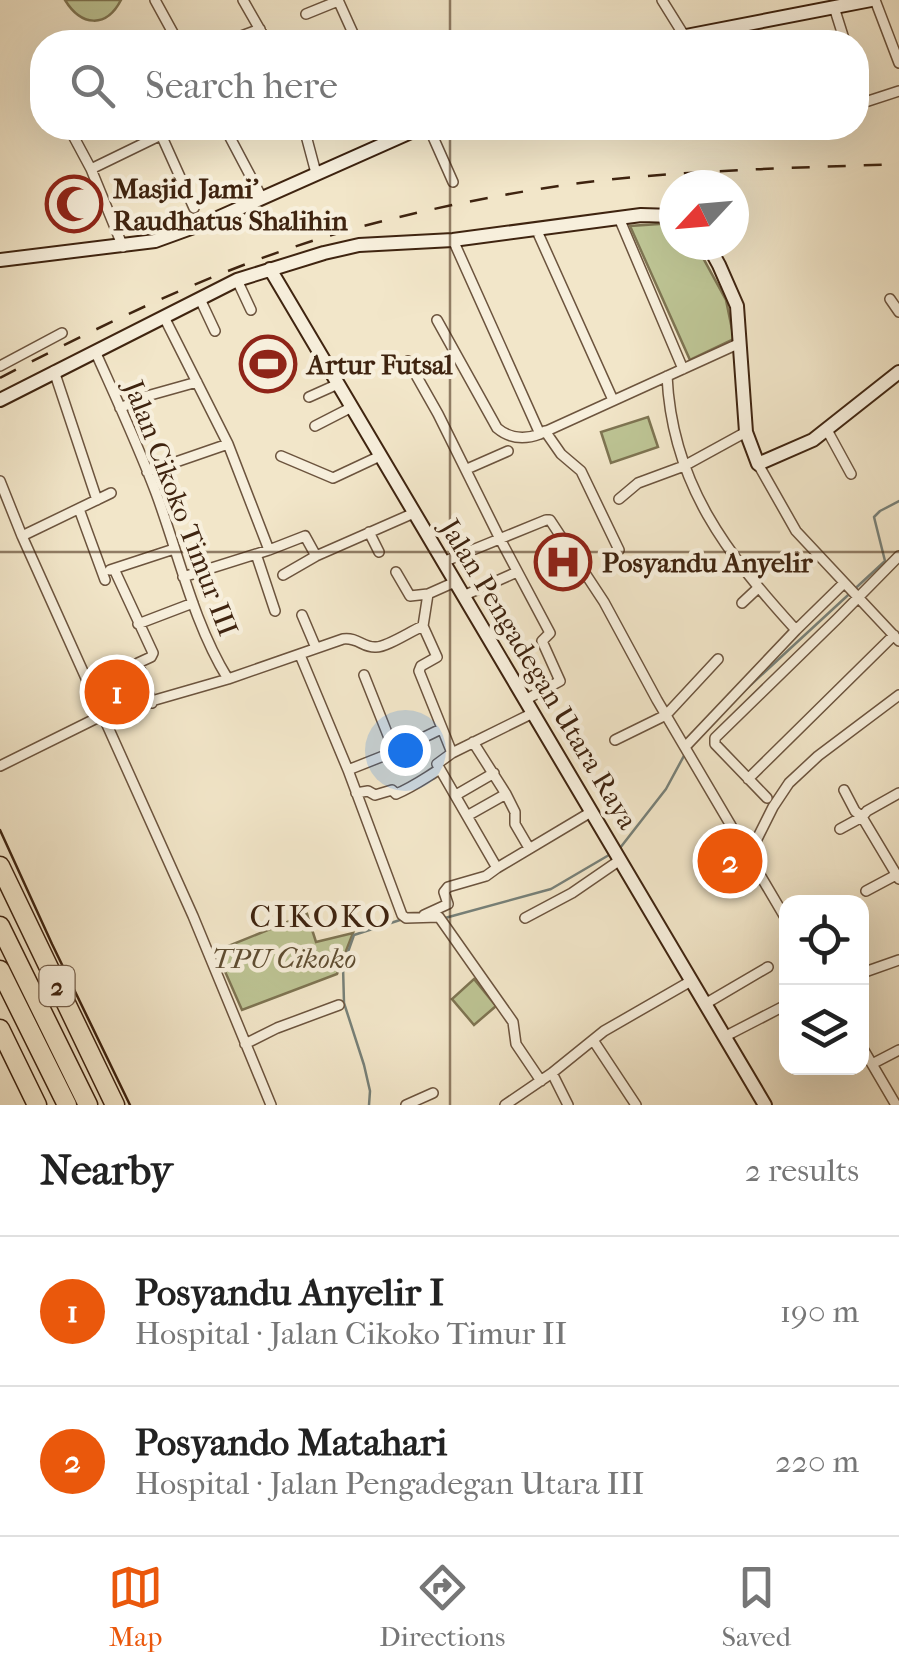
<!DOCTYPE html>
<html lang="en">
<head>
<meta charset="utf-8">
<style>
	body { margin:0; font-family:"IM FELL French Canon",serif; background:#f2f2f2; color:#222 }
	.controls { position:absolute; right:30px; bottom:30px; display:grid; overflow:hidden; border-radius:20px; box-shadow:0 10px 40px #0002 }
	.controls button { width:90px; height:90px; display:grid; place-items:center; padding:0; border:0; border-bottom:2px solid #e0e0e0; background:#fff; color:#222; font:50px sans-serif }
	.compass { position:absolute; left:659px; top:170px; width:90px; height:90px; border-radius:50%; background:#fff; box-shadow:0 10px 40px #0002; rotate:244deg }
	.you { position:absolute; left:405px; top:750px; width:35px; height:35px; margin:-25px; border:8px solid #fff; border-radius:50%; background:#1a73e8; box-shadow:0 0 0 15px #1a73e833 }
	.badge { display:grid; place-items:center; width:65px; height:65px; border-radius:50%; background:#ea580c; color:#fff; font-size:32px; font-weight:700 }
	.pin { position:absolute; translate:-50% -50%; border:5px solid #fff; box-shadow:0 2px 10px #0006 }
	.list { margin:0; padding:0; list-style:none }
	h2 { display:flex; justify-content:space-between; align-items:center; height:130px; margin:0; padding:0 40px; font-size:42px }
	h2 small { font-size:32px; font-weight:400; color:#767676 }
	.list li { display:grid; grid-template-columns:65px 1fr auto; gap:30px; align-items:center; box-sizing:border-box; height:150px; padding:0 40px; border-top:2px solid #e0e0e0 }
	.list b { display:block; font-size:38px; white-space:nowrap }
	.list p { margin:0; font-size:32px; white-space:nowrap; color:#767676 }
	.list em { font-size:32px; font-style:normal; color:#767676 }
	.icon { flex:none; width:55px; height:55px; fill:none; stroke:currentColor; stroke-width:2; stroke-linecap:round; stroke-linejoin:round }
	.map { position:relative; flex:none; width:899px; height:1105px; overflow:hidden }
	.search { position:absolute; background:#fff; box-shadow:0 10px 40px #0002; left:30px; right:30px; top:30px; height:110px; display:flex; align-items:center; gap:25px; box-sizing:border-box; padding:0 35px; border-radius:40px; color:#767676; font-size:38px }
	.sheet { height:430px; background:#fff }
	nav { display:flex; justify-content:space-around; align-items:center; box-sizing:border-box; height:140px; border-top:2px solid #e0e0e0; background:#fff; font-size:28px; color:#767676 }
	nav a { display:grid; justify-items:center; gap:5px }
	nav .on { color:#ea580c }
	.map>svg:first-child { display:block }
	.green { fill:#bdc494; stroke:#7e7452; stroke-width:2.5 }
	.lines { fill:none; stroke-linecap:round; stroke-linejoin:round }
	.stream { stroke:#778078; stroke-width:2.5 }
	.street-casing { stroke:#6c543e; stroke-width:12 }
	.secondary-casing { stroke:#3f2410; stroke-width:16 }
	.highway-casing { stroke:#3f2410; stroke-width:21 }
	.street { stroke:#f7efdc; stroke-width:9 }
	.secondary { stroke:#f7efdc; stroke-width:12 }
	.highway { stroke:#f2e6c9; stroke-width:18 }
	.tram { stroke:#3f2410; stroke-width:2.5 }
	.rail { stroke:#3f2410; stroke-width:2.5; stroke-dasharray:18 18; stroke-linecap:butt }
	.grid { fill:none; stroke:#3f2410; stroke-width:2.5; stroke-opacity:0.55 }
	.labels { text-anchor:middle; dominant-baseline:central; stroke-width:9; stroke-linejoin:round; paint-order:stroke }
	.shield { fill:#f7efdc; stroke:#76614d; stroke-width:2.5 }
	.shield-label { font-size:25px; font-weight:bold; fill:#3f2410 }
	.poi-label { font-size:28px; font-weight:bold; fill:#3f2410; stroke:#f7efdc; text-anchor:start }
	.street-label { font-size:28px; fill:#3f2410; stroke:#f7efdc }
	.park-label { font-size:28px; font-style:italic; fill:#5e4c31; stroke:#f7efdc }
	.quarter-label { font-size:32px; letter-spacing:2.5px; fill:#3f2410; stroke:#f7efdc }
</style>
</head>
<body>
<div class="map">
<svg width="899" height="1105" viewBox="0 0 899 1105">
	<rect width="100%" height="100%" fill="#f2e6c9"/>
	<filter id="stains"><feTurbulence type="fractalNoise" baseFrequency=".002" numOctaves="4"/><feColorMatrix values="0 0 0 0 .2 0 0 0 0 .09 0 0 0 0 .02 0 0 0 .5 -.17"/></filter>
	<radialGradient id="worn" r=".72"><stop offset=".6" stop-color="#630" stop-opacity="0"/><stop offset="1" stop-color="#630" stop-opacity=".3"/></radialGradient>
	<!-- green -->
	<path class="green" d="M 65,0 L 121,0 C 106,29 81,26 65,0 Z
		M 674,223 L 674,245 L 696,245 L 726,300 L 734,339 L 690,360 L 630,226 Z
		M 648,417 L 658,447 L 611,463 L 601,432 Z
		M 307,914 L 316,942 L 353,933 L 337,974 L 242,1010 L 216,951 Z
		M 474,979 L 496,1006 L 474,1025 L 452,999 Z"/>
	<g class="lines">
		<!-- stream -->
		<path class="stream" d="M 743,692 L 885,561 L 874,517 L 880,511 L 899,501
			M 620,848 L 666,789 L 686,752
			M 445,918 L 551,889 L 609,855
			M 369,1105 L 370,1091 L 364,1065 L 344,1003 L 343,966 L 354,935 L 400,920"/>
		<!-- street casing -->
		<g class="street-casing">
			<path id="street" d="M 155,0 L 178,42
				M 243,0 L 267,42
				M 338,0 L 357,42
				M 662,0 L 685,37
				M 875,0 L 899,63
				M 834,7 L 845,42
				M 306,14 L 338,1
				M 225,42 L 260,29
				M 856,82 L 863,103
				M 856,105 L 899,91
				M 69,128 L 91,169 L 123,247
				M 158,128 L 194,208
				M 225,128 L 262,198
				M 304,128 L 316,173
				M 429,128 L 453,182
				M 91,169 L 161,135
				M 619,218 L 683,369
				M 530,230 L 537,231 L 613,400
				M 453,240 L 540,434
				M 237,280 L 251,310
				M 200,299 L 215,331
				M 890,299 L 899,312
				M 164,317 L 228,444 L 269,550 L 183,577
				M 437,320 L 497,428 C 510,439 524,440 540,434 L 740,343
				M 95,351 C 116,398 138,445 156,493 C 179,555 193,622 228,679
				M 408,361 L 438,414 L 499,537 L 550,633 L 542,641 L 560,681 L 525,700
				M 0,366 L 62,333
				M 54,371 L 97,500
				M 667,376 C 672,484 727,554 796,630
				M 309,397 L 338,384
				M 120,408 L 147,396 L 197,382
				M 315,426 L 352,407
				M 827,430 L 851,474
				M 545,431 L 561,454 L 581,471 L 619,550
				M 281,456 L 333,478 L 380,456
				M 758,464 L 796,531 L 899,641
				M 467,469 L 508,451
				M 147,472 L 228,444
				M 0,481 L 22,536 L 193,916 L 271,1105
				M 619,499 L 638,483 L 684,466 L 746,432
				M 79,509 L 105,580
				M 369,532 L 379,552
				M 22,536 L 111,493
				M 269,550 L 305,536 L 316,556 L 414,513
				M 256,554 L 275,611
				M 443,562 L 546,520 L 550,520 L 604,602 L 657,700 L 786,919
				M 114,569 L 153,653 L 151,657 L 138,663 L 152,703
				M 110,570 L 174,549
				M 396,572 L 410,596 L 428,594
				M 283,575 L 316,556
				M 463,596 L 517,572
				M 742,603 L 758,588
				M 302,615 L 316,648
				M 138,624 L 193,603
				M 423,626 L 437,657 L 421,666 L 419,671 L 452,753
				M 300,655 L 348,770 L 402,915 L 406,918 L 439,917 L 513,1022 L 516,1044 L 541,1081
				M 364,675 L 401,768
				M 533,713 L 452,753 L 437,764 L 497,868 L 591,812
				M 615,740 L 666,715 L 718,659
				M 473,742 L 506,794 L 515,812 L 515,824 L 529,848
				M 685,747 L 796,630 L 844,583
				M 0,766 L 103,715 L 228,679 L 343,639 C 358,637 363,648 376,647 C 387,647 411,631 423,626 L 428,594 L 455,582
				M 348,770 L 396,751 L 441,729
				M 748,779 L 894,635
				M 356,793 L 368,791 L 375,795 L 392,790 L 396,794 C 413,787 425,778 440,769
				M 899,793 L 867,811 L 862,817 L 899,879
				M 456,795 L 494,773
				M 767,798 L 715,744 L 715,738 L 837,619 L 899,556
				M 467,816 L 506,794
				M 840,829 L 862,817 L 855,811 L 844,790
				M 749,855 L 773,807 L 789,783 L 818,756 L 899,695
				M 866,891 L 896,875
				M 424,915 L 448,904 L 444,892 L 448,887 L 486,876 L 497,868
				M 525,918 L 572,893 L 620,860
				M 862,973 L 899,960
				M 705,1004 L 768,967
				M 724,1037 L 786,1005
				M 593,1040 L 636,1105
				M 245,1044 L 277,1028 L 339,1005
				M 862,1047 L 896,1105
				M 872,1064 L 899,1050
				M 552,1073 L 568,1105
				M 406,1105 L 433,1093
				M 505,1105 L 552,1073 L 604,1031 L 691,981"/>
		</g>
		<!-- secondary casing -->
		<g class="secondary-casing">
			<path id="secondary" d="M 655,42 L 871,0
				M 708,245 L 719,265 L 737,306 L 746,432 L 758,464 L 813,440 L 899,372
				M 0,260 L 155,241 L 213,220 L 420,128
				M 270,269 L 765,1105
				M 0,400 L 237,280 L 324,253 L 359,245 L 453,240 L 641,215 L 674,216"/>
		</g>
		<!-- highway casing -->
		<g class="highway-casing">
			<path id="highway" d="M 0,866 L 115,1105
				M 0,926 L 88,1105
				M 0,970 L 67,1105
				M 0,1029 L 37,1105"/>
		</g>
		<!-- street -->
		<use href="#street" class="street"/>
		<!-- secondary -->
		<use href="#secondary" class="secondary"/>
		<!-- highway -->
		<use href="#highway" class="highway"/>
		<!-- tram -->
		<path class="tram" d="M 0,830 L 52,944 L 130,1105"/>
		<!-- rail -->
		<path class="rail" d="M 0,378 C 109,321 223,266 342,232 C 416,211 504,193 580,183 C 685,170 793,168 899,164"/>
	</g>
	<!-- grid -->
	<path class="grid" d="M 450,0 L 450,42M 450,128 L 450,1105M 0,552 L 899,552"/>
	<!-- icons -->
	<defs>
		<g id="mosque-ring" transform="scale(2.875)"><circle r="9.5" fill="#f7efdc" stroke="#8f2418" stroke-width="1.5"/><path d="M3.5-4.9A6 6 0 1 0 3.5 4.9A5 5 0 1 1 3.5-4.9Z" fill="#8f2418"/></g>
		<g id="stadium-ring" transform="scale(2.875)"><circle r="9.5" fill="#f7efdc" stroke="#8f2418" stroke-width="1.5"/><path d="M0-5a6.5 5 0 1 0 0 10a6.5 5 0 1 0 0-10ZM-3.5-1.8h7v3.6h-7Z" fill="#8f2418"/></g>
		<g id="hospital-ring" transform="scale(2.875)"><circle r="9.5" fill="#f7efdc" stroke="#8f2418" stroke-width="1.5"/><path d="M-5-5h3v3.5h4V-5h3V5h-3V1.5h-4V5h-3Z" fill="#8f2418"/></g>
	</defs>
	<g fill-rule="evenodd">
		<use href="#mosque-ring" x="74" y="204"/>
		<use href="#stadium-ring" x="268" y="364"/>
		<use href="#hospital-ring" x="563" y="562"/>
	</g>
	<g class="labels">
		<!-- shield labels -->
		<rect class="shield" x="39.5" y="966" width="35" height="40" rx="8"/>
		<g class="shield-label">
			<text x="57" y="986">2</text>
		</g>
		<!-- poi labels -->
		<g class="poi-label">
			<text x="113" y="188">Masjid Jami'<tspan x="113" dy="32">Raudhatus Shalihin</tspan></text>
			<text x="307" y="364">Artur Futsal</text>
			<text x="602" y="562">Posyandu Anyelir</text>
		</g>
		<!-- street labels -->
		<g class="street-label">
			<text transform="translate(181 508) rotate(69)">Jalan Cikoko Timur III</text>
			<text transform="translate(539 674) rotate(59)">Jalan Pengadegan Utara Raya</text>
		</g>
		<!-- park labels -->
		<g class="park-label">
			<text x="284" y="958">TPU Cikoko</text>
		</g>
		<!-- quarter labels -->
		<g class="quarter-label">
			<text x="321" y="916">CIKOKO</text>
		</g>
	</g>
	<rect width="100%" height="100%" filter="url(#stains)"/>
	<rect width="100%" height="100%" fill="url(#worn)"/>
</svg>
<div class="controls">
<button><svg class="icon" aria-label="locate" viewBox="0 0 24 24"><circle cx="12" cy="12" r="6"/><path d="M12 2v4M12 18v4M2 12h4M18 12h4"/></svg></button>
<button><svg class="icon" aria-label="layers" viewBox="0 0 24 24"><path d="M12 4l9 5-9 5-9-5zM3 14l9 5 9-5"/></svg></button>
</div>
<svg class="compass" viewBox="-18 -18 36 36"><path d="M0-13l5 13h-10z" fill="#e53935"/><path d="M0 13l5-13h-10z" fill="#767676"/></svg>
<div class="you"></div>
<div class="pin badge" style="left:117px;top:692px">1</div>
<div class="pin badge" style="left:730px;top:861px">2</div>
<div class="search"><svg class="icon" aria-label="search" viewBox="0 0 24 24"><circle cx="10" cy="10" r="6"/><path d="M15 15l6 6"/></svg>Search here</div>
</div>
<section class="sheet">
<h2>Nearby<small>2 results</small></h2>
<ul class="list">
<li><span class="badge">1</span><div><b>Posyandu Anyelir I</b><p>Hospital · Jalan Cikoko Timur II</p></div><em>190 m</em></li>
<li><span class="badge">2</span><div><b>Posyando Matahari</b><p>Hospital · Jalan Pengadegan Utara III</p></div><em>220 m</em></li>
</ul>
</section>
<nav>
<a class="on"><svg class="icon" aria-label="map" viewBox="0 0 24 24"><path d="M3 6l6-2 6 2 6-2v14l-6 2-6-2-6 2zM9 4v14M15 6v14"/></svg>Map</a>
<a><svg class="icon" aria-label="directions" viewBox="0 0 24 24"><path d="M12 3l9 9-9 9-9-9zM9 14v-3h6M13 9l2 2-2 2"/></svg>Directions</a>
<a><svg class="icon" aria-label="saved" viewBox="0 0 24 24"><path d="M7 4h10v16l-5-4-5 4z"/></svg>Saved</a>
</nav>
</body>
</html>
